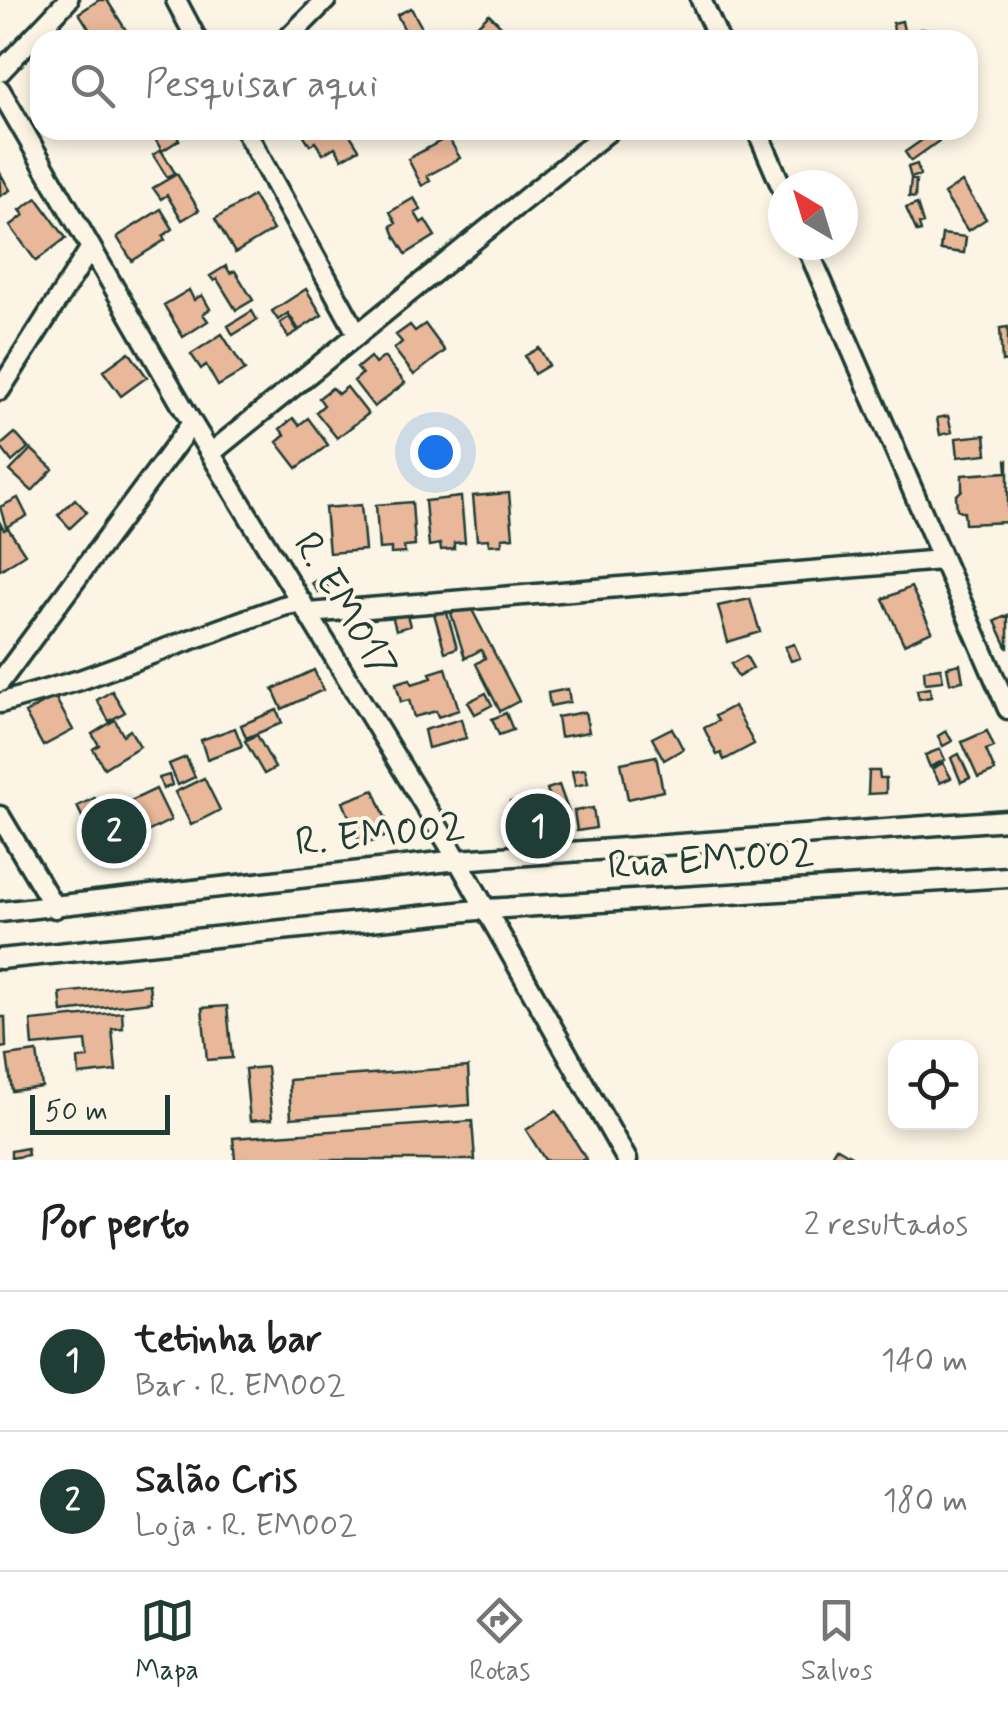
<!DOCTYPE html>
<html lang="pt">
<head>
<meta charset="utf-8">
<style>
	body { margin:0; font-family:Mynerve,sans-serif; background:#f2f2f2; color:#222 }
	.controls { position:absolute; right:30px; bottom:30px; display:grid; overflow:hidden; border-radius:20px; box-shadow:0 5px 15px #0003 }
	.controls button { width:90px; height:90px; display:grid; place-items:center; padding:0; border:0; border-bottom:2px solid #e0e0e0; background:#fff; color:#222; font:50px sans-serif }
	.compass { position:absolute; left:768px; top:170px; width:90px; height:90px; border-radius:50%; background:#fff; box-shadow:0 5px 15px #0003; rotate:322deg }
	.scale { position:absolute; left:30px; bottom:25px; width:140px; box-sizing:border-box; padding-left:10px; border:5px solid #1f3d34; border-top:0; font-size:28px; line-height:35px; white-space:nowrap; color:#1f3d34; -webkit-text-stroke:8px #fcf5e5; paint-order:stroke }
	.you { position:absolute; left:435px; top:452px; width:35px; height:35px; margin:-25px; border:8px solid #fff; border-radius:50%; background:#1a73e8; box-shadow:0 0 0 15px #1a73e833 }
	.badge { display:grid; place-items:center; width:65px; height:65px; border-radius:50%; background:#1f3d34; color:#fff; font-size:32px; font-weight:700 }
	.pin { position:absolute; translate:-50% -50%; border:5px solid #fff; box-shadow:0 2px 10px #0006 }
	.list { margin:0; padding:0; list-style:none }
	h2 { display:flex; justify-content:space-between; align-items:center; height:130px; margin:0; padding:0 40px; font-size:42px }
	h2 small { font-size:32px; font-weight:400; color:#767676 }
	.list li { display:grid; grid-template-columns:65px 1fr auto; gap:30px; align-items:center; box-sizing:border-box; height:140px; padding:0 40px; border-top:2px solid #e0e0e0 }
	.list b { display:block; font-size:38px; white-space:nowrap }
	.list p { margin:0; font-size:32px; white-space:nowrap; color:#767676 }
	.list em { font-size:32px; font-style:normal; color:#767676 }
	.icon { flex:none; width:55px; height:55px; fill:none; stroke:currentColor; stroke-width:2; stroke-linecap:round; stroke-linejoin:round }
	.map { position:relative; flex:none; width:1008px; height:1160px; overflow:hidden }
	.search { position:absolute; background:#fff; box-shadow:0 5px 15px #0003; left:30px; right:30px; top:30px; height:110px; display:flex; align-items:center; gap:25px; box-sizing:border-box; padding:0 35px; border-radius:30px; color:#767676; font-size:38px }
	.sheet { height:410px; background:#fff }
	nav { display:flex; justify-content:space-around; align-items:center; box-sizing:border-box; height:140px; border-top:2px solid #e0e0e0; background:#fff; font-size:28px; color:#767676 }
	nav a { display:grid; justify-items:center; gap:5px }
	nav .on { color:#1f3d34 }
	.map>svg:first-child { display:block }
	.building { fill:#e9b79a; stroke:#1f3d34; stroke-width:2.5 }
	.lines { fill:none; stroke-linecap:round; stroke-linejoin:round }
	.minor-casing { stroke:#1f3d34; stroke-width:25 }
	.minor { stroke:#fcf5e5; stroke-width:18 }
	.labels { text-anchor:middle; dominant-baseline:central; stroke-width:8; stroke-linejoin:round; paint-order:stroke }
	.street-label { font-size:40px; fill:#1f3d34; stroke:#fcf5e5 }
</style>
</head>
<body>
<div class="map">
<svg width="1008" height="1160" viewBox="0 0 1008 1160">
	<rect width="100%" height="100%" fill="#fcf5e5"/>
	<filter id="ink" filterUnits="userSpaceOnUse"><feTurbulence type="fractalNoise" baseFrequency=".01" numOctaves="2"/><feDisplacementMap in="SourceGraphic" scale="20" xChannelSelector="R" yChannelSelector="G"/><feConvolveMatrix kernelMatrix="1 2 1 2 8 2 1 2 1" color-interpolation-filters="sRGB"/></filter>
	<g filter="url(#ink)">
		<!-- building -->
		<path class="building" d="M 99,0 L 107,0 L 127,32 L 116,40 L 96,40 L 79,13 Z
			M 411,8 L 427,37 L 423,40 L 410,40 L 397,15 Z
			M 489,14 L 502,27 L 488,40 L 462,40 Z
			M 902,21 L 904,31 L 913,30 L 915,40 L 895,40 L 893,23 Z
			M 920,29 L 935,29 L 940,36 L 944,36 L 944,40 L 919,40 Z
			M 150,130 L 173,130 L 179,140 L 162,151 Z
			M 310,130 L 347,130 L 359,149 L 342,159 L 335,147 L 323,154 L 315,142 L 310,145 L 303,134 Z
			M 924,130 L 931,130 L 939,141 L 911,161 L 905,152 L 925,138 L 921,132 Z
			M 448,137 L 460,158 L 427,176 L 430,181 L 422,186 L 408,159 Z
			M 161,150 L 175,173 L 167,177 L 153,155 Z
			M 917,164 L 920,175 L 911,178 L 908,167 Z
			M 0,173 L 10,190 L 0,196 Z
			M 177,174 L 199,210 L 182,220 L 167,195 L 161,199 L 153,188 Z
			M 911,179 L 916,180 L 915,198 L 909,197 Z
			M 962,182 L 986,219 L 968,231 L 944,194 Z
			M 253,196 L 273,230 L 235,253 L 215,219 Z
			M 37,198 L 66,238 L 36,261 L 10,226 L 24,215 L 20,210 Z
			M 414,198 L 421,210 L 415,213 L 421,223 L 425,220 L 435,236 L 406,254 L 395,236 L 391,226 L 396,223 L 390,212 Z
			M 917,204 L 923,223 L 919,224 L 921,231 L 917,232 L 906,208 Z
			M 161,209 L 173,229 L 163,236 L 165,240 L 132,261 L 117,237 Z
			M 942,234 L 966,237 L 964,253 L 940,250 Z
			M 226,266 L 230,273 L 235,271 L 253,300 L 236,310 L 217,279 L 214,281 L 210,276 Z
			M 306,289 L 322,315 L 299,330 L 288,313 L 278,320 L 272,311 Z
			M 189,290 L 194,300 L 202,295 L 210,309 L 203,314 L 208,321 L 183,337 L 164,305 Z
			M 252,311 L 257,320 L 233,335 L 228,326 Z
			M 289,317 L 298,331 L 288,337 L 280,323 Z
			M 425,324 L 445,351 L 414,375 L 394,349 L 402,342 L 396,335 L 410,325 L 415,331 Z
			M 1008,327 L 1008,361 L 1002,362 L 1000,328 Z
			M 222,334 L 245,370 L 218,386 L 206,365 L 201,369 L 191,354 Z
			M 539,348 L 549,365 L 534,374 L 525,356 Z
			M 129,352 L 147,377 L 121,396 L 103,371 Z
			M 370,357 L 375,364 L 384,357 L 405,383 L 374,407 L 354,381 L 362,374 L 357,368 Z
			M 347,387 L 368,414 L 337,438 L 316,412 L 324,405 L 319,398 L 332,388 L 338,394 Z
			M 948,416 L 952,432 L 940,435 L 937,418 Z
			M 293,418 L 299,425 L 308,418 L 328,445 L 297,468 L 277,442 L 285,435 L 280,429 Z
			M 15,433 L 28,448 L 12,462 L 0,446 Z
			M 985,435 L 987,454 L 958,457 L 956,438 Z
			M 31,449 L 53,469 L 32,491 L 10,471 Z
			M 1006,460 L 1008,460 L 1008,522 L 965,524 L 964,512 L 957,509 L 956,496 L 962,490 L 962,475 L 1007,472 Z
			M 509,493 L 513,537 L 502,538 L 502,544 L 489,545 L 488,539 L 477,540 L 473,496 Z
			M 461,497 L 465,542 L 454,543 L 454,549 L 441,550 L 440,544 L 429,546 L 425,501 Z
			M 18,498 L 27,516 L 6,527 L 0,507 Z
			M 75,499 L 87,512 L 70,528 L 58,515 Z
			M 412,502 L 415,546 L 404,547 L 405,553 L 391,554 L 391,548 L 379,549 L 376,505 Z
			M 361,505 L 365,550 L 329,553 L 325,508 Z
			M 0,523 L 4,530 L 8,528 L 25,554 L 0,570 Z
			M 322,577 L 328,586 L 318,592 L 312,583 Z
			M 911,587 L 932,631 L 904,644 L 883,599 Z
			M 750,599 L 760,632 L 728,642 L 718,606 Z
			M 469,604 L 519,701 L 500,711 L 476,664 L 485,658 L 481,650 L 465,658 L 451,613 Z
			M 445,606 L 457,648 L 445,652 L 433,610 Z
			M 406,611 L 410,626 L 396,630 L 392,615 Z
			M 1008,615 L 1008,649 L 995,621 Z
			M 794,644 L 800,658 L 791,661 L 785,647 Z
			M 746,656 L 753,668 L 738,677 L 731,664 Z
			M 960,664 L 963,681 L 950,683 L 947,667 Z
			M 446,668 L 459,710 L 438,717 L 436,711 L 414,717 L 409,700 L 401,702 L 396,683 L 410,679 L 412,684 L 432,678 L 430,673 Z
			M 941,668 L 943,681 L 925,683 L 924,670 Z
			M 314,670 L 323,690 L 282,709 L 273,689 Z
			M 930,688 L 931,697 L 919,699 L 917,690 Z
			M 568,689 L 570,702 L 550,706 L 548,693 Z
			M 112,691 L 125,712 L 109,721 L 97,700 Z
			M 486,693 L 492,705 L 475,714 L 468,702 Z
			M 55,697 L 73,730 L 43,746 L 25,713 Z
			M 734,706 L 754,744 L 724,760 L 721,753 L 717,755 L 704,728 L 718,721 L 715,716 Z
			M 277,710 L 282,723 L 246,738 L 241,725 Z
			M 585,712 L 589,732 L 560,737 L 557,717 Z
			M 506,713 L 513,730 L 499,735 L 492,719 Z
			M 461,719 L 466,738 L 428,748 L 424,730 Z
			M 115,720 L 123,735 L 130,730 L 140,746 L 104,768 L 93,749 L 99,745 L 92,734 Z
			M 235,728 L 242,746 L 207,759 L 201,740 Z
			M 672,728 L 683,749 L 664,760 L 652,738 Z
			M 946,731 L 952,741 L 943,746 L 938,736 Z
			M 987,731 L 994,747 L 986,750 L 995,771 L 978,778 L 962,742 Z
			M 257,735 L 275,768 L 264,774 L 245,741 Z
			M 940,749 L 945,760 L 930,767 L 925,755 Z
			M 959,754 L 970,778 L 961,782 L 951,758 Z
			M 656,756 L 663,791 L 628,799 L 621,763 Z
			M 186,757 L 195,777 L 178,785 L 169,764 Z
			M 943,763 L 951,778 L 940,783 L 932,769 Z
			M 585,769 L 588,783 L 575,786 L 572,771 Z
			M 869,771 L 879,771 L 880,778 L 886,778 L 886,793 L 868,794 Z
			M 169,775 L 172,785 L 163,789 L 159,778 Z
			M 204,778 L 220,810 L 191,825 L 175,792 Z
			M 559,785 L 569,813 L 556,817 L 547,789 Z
			M 156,789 L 171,820 L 137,837 L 122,805 Z
			M 374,790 L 392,834 L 361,846 L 343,802 Z
			M 545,797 L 551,831 L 516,837 L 510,802 Z
			M 95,798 L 103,814 L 117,807 L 132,839 L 100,854 L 77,806 Z
			M 593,808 L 596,828 L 577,831 L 574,811 Z
			M 149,984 L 151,1002 L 62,1012 L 60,993 Z
			M 227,1006 L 232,1058 L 207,1060 L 202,1008 Z
			M 122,1012 L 123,1028 L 112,1029 L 116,1071 L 79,1075 L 78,1059 L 88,1058 L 86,1041 L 33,1046 L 31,1021 Z
			M 0,1017 L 5,1017 L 6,1047 L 0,1048 Z
			M 37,1052 L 42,1087 L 12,1091 L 7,1056 Z
			M 267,1067 L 272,1119 L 250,1121 L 245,1069 Z
			M 468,1067 L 470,1105 L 291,1118 L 289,1080 Z
			M 556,1111 L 587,1160 L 545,1160 L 526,1130 Z
			M 472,1121 L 475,1160 L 235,1160 L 233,1138 Z
			M 836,1147 L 858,1160 L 828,1160 Z
			M 27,1148 L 28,1155 L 11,1158 L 11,1151 Z"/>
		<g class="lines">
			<!-- minor casing -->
			<g class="minor-casing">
				<path id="minor" d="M 176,0 L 197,40
					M 701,0 L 719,40
					M 286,40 L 326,0
					M 0,72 L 68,0
					M 0,90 L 192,423 L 458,860 L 627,1160
					M 245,130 L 358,335
					M 757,130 L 783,190
					M 806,245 L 1008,709
					M 0,390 L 90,249
					M 211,453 L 610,130
					M 309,613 L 941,560
					M 0,682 L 192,423
					M 0,703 L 80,680 L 283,606 L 302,602
					M 0,816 L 55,908
					M 0,912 L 458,860 L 1008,820
					M 0,959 L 487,909 L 1008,877"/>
			</g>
			<!-- minor -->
			<use href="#minor" class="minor"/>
		</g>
	</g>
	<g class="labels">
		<!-- street labels -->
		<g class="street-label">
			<text transform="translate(344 606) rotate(59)">R. EM017</text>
			<text transform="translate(380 835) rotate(-6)">R. EM002</text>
			<text transform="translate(711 860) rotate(-4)">Rua EM.002</text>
		</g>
	</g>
</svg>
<div class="controls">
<button><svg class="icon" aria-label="locate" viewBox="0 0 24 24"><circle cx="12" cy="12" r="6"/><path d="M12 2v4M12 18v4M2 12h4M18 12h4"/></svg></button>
</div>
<svg class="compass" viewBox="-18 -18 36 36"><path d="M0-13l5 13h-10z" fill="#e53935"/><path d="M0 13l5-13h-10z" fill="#767676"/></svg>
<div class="scale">50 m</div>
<div class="you"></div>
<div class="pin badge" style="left:538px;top:826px">1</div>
<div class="pin badge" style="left:114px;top:831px">2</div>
<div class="search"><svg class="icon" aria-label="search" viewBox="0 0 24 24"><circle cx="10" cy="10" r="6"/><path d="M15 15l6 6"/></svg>Pesquisar aqui</div>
</div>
<section class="sheet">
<h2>Por perto<small>2 resultados</small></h2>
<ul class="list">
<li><span class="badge">1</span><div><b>tetinha bar</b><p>Bar · R. EM002</p></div><em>140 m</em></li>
<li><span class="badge">2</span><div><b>Salão Cris</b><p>Loja · R. EM002</p></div><em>180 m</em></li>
</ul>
</section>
<nav>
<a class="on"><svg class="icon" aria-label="map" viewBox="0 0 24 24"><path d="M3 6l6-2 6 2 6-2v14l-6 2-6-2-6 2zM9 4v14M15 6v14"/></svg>Mapa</a>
<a><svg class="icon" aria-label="directions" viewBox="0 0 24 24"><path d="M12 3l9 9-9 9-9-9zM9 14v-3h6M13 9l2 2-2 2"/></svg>Rotas</a>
<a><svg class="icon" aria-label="saved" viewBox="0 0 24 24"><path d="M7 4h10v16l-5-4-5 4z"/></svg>Salvos</a>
</nav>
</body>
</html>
